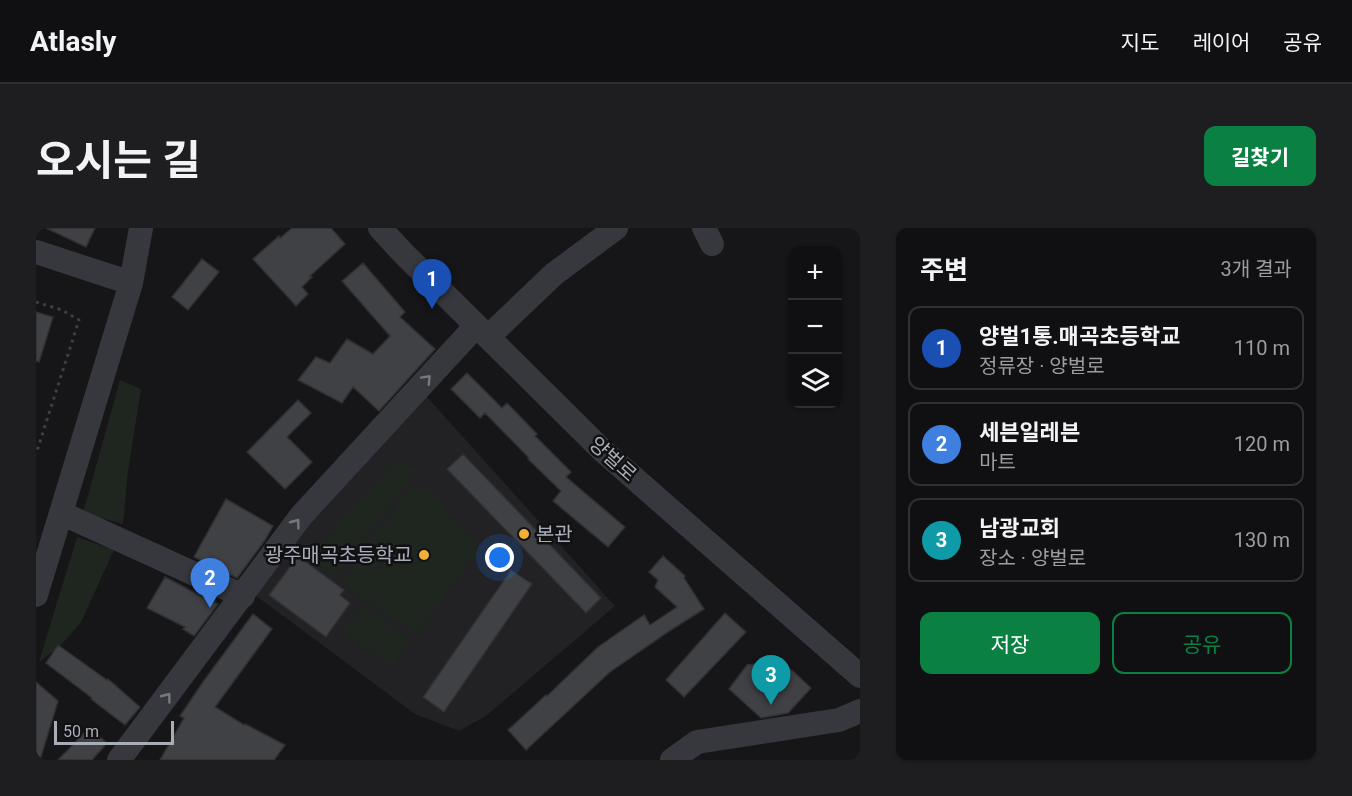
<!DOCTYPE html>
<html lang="ko">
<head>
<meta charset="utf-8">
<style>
	body { margin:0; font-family:Roboto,"Noto Sans KR",sans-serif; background:#1e1e20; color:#f1f3f6 }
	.controls { position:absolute; right:18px; top:18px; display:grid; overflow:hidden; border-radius:12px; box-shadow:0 2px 4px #0004 }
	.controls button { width:54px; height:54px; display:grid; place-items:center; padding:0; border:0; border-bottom:2px solid #303032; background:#101012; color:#f1f3f6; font:30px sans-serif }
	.scale { position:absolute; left:18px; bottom:15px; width:120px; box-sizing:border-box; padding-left:6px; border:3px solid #a8adb8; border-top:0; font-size:16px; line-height:21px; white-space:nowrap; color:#a8adb8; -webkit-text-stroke:4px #111113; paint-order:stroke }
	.you { position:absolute; left:464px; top:330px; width:21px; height:21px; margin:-15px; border:4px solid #fff; border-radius:50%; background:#1a73e8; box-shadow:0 0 0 9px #1a73e833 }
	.badge { display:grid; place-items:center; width:39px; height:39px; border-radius:50%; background:#0b8043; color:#fff; font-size:20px; font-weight:700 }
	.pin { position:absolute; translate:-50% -50px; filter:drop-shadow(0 2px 3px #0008) }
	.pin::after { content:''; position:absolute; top:32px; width:21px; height:18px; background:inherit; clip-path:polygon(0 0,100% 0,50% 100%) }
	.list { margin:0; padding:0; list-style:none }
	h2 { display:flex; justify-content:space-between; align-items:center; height:78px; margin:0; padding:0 24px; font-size:26px }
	h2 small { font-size:20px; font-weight:400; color:#9c9d9f }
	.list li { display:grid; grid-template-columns:39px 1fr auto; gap:18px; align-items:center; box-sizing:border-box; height:84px; margin:0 12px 12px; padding:0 12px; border:2px solid #303032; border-radius:12px }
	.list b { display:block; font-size:22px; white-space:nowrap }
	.list p { margin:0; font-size:20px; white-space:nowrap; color:#9c9d9f }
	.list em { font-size:20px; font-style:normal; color:#9c9d9f }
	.actions { display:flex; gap:12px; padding:18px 24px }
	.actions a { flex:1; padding:14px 0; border:2px solid #0b8043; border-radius:12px; text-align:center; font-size:21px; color:#0b8043 }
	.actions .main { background:#0b8043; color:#fff }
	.icon { flex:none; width:33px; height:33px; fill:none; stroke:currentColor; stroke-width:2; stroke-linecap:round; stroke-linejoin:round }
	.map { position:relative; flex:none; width:824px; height:532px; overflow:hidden; border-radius:12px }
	header { display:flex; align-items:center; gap:36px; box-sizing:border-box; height:84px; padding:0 30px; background:#101012; border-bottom:2px solid #303032 }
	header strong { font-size:28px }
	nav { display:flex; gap:33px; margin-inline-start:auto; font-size:21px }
	.intro { display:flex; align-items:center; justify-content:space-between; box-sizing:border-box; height:144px; padding:0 36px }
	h1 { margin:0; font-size:42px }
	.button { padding:15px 27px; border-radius:12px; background:#0b8043; color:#fff; font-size:21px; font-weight:700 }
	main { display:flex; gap:36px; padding:0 36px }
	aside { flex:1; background:#101012; border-radius:12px; box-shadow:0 2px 4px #0004 }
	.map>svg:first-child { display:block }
	.built { fill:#222225 }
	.green { fill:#1e261f }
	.building { fill:#404145; stroke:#303034; stroke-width:1.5 }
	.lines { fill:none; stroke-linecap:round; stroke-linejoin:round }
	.path { stroke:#3d3f44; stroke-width:3; stroke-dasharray:3 4.5; stroke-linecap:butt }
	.minor { stroke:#37383d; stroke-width:24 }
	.oneway { stroke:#757881 }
	.poi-dot { fill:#f2b134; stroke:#111113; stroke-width:2 }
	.labels { text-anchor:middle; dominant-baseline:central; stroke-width:5; stroke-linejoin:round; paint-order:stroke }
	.street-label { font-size:20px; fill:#a8adb8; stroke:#111113 }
	.poi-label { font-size:20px; fill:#a8adb8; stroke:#111113; text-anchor:start }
</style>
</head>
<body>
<header>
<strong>Atlasly</strong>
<nav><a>지도</a><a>레이어</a><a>공유</a></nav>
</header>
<div class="intro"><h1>오시는 길</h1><a class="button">길찾기</a></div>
<main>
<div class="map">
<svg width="824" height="532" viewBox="0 0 824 532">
	<rect width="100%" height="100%" fill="#161618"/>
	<!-- built -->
	<path class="built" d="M 383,160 L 579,378 L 450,488 L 423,503 L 379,486 L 219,367 L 265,288 Z"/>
	<!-- green -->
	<path class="green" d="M 84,152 L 105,161 L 92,243 L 87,296 L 47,285 Z
		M 359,232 L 381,242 L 299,350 L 273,329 Z
		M 381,257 L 390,259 L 442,318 L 442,324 L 438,329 L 383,403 L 379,404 L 374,403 L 310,357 L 309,353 L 309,350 L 374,260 Z
		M 41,309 L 78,322 L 45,394 L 26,416 L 3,434 Z
		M 326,377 L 375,413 L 356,439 L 306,402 Z"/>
	<!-- building -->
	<path class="building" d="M 10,0 L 59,0 L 50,19 Z
		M 256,0 L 295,0 L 309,16 L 274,48 L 276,49 L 266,59 L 272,66 L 260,78 L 217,31 L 243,8 L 244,10 Z
		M 166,31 L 183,44 L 152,82 L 136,69 Z
		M 327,35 L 369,84 L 364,89 L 399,121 L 343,183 L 317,159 L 306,175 L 262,152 L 280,129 L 294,135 L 311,111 L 337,126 L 354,108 L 306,53 Z
		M 0,84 L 17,89 L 3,134 L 0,133 Z
		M 431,145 L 466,180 L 471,175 L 501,206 L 499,208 L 535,244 L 530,249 L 589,299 L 572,319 L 517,273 L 525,263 L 492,231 L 493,230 L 449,185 L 444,190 L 415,161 Z
		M 262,172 L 275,185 L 251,209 L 276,234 L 249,261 L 211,224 Z
		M 427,226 L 565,370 L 550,385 L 411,241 Z
		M 190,271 L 237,298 L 229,312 L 201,350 L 158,329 Z
		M 262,328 L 308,362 L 304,367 L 314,375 L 290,409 L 233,367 Z
		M 627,328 L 649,348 L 648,350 L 668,381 L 635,402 L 574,444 L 490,522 L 472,502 L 510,467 L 511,468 L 562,419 L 608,387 L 614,397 L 641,379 L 619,359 L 622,352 L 613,344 Z
		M 475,342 L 496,356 L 408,484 L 387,469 Z
		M 129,349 L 167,369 L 168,368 L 182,376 L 158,408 L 147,401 L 149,399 L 111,380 Z
		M 689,385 L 710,404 L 648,469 L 630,452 Z
		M 217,386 L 236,401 L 179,479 L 208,497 L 209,496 L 249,517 L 238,532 L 124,532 L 148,490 L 144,488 L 167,454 Z
		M 22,417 L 71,452 L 72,451 L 104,479 L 89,497 L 55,471 L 56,470 L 10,435 Z
		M 747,434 L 775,460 L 752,485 L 725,490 L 693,461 L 711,437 Z
		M 0,454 L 22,473 L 4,532 L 0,532 Z
		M 53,500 L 71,515 L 56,532 L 22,532 Z"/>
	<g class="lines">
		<!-- path -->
		<path class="path" d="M 0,74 L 26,82 L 43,92 L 0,226"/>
		<!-- minor -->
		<path class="minor" d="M 344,0 L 367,25 L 566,222 L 824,448
			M 668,0 L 676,16
			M 0,24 L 95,55
			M 452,109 L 518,46 L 580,0
			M 25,285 L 207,368
			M 0,367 L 95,55 L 105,0
			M 83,532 L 265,288 L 440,98
			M 636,532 L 661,514 L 803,492 L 824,483"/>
	</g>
	<!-- one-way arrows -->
	<defs><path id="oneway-chevron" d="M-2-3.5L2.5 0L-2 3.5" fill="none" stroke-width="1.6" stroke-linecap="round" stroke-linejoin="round" transform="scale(1.5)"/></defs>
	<g class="oneway">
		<use href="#oneway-chevron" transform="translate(391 151) rotate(-47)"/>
		<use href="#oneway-chevron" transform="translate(260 295) rotate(-53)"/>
		<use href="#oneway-chevron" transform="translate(131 469) rotate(-53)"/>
	</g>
	<!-- markers -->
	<g class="poi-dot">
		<circle cx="488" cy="306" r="6"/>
		<circle cx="388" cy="327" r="6"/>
	</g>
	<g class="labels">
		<!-- street labels -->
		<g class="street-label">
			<text transform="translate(577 231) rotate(42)">양벌로</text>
		</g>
		<!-- poi labels -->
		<g class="poi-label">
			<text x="500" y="306">본관</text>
			<text x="376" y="327" text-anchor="end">광주매곡초등학교</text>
		</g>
	</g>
</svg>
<div class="controls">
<button>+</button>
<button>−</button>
<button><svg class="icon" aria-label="layers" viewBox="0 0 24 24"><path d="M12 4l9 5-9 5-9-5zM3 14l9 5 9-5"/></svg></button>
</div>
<div class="scale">50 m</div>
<div class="you"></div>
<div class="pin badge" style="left:396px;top:81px;background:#1a4fb4">1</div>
<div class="pin badge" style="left:174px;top:380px;background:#3f7fe0">2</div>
<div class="pin badge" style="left:735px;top:477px;background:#0f9aa8">3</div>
</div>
<aside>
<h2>주변<small>3개 결과</small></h2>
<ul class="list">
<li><span class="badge" style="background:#1a4fb4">1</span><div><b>양벌1통.매곡초등학교</b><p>정류장 · 양벌로</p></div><em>110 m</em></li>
<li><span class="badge" style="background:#3f7fe0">2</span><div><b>세븐일레븐</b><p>마트</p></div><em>120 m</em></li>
<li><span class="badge" style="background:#0f9aa8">3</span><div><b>남광교회</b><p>장소 · 양벌로</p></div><em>130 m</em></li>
</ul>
<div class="actions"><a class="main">저장</a><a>공유</a></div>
</aside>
</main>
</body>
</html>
